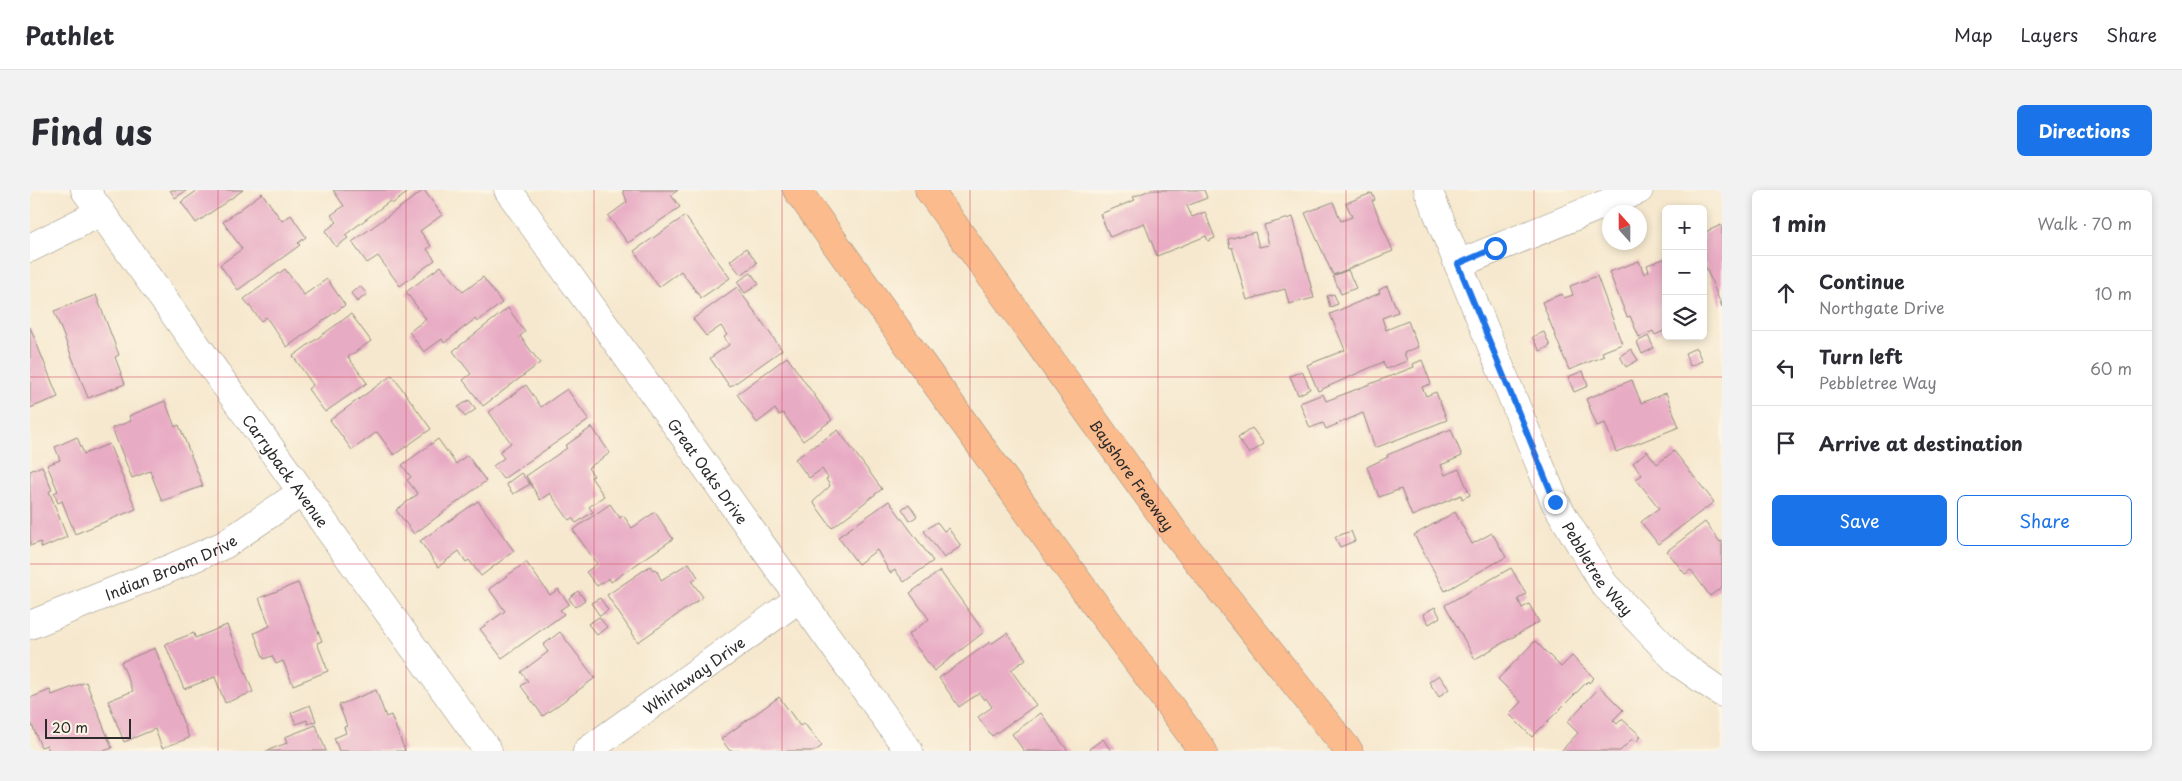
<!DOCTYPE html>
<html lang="en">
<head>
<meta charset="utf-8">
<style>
	body { margin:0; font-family:"Playpen Sans",sans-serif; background:#f2f2f3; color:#2b2b33 }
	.controls { position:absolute; right:15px; top:15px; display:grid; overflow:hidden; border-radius:8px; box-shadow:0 2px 8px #0003 }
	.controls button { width:45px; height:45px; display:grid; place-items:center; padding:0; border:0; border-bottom:1px solid #e1e1e2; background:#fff; color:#2b2b33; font:25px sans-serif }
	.compass { position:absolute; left:1572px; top:15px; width:45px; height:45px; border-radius:50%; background:#fff; box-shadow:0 2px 8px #0003; rotate:339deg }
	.scale { position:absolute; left:15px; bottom:12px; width:86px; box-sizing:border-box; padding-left:5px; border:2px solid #2b2b2b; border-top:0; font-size:14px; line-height:18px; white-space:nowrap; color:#2b2b2b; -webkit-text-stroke:4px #fcf5e5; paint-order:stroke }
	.stop { position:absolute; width:15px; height:15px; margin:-11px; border:4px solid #1a73e8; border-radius:50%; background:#fff }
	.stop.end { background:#1a73e8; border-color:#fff; box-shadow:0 1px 5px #0008 }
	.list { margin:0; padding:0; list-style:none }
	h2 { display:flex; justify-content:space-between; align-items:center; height:65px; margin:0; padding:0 20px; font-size:21px }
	h2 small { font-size:16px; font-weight:400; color:#7c7c81 }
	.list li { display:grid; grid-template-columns:32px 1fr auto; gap:15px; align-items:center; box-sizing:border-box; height:75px; padding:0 20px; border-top:1px solid #e1e1e2 }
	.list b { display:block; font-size:19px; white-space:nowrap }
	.list p { margin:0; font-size:16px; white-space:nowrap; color:#7c7c81 }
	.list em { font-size:16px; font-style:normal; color:#7c7c81 }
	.actions { display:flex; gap:10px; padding:15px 20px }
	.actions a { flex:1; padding:11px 0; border:1px solid #1a73e8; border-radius:8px; text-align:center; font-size:18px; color:#1a73e8 }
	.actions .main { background:#1a73e8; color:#fff }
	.icon { flex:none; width:28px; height:28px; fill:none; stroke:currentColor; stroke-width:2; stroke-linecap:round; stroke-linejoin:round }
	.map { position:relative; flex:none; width:1692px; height:561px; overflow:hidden; border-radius:8px }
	header { display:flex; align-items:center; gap:30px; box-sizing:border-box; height:70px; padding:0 25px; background:#fff; border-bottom:1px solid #e1e1e2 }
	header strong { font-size:24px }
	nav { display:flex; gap:28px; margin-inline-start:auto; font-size:18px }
	.intro { display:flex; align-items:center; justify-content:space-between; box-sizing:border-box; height:120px; padding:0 30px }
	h1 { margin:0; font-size:35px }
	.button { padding:12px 22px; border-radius:8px; background:#1a73e8; color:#fff; font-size:18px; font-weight:700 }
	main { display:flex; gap:30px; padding:0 30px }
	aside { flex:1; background:#fff; border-radius:8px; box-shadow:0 2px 8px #0003 }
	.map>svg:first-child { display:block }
	.building { fill:#e8abc4 }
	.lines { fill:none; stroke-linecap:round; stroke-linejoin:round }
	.street-casing { stroke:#908a7c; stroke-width:29 }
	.highway-casing { stroke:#908a7c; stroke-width:29 }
	.street { stroke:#fff; stroke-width:28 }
	.highway { stroke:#fbbb8d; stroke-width:28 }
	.route { stroke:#1a73e8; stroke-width:6 }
	.grid { fill:none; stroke:#d1495b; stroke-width:1; stroke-opacity:0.55 }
	.labels { text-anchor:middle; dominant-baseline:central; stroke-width:4; stroke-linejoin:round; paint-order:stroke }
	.street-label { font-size:15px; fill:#2b2b2b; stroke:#fcf5e5 }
</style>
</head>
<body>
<header>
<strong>Pathlet</strong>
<nav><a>Map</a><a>Layers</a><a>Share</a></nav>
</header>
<div class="intro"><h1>Find us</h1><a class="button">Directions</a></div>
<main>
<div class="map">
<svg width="1692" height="561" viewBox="0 0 1692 561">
	<rect width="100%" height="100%" fill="#fcf5e5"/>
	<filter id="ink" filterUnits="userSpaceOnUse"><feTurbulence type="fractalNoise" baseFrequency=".02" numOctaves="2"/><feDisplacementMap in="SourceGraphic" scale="10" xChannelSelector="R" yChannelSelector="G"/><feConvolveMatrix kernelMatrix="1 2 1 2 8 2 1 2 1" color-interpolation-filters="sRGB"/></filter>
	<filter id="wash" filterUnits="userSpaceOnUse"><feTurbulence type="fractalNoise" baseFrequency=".0096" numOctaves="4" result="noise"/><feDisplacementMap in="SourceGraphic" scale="20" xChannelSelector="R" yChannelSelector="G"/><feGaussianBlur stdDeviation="1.12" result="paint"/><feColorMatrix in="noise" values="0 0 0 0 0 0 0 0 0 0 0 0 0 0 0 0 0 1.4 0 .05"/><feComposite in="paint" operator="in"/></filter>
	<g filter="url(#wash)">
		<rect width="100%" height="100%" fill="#f6e8ce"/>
		<g id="blocks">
			<!-- building -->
			<path class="building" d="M 140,0 L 157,0 L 145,8 Z
				M 168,0 L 213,0 L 166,33 L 151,12 Z
				M 303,0 L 381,0 L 362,14 L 360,11 L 315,45 L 318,48 L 306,57 L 295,41 L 307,32 L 301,25 L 314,16 Z
				M 394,0 L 412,25 L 390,41 L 401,56 L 397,59 L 405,70 L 370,96 L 348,66 L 337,73 L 322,52 Z
				M 593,0 L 648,0 L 641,5 L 650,17 L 598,53 L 578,26 L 597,12 Z
				M 1120,0 L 1174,0 L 1177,8 L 1157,16 L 1162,27 L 1175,22 L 1185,48 L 1178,51 L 1176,46 L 1127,66 L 1114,33 L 1080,47 L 1070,24 L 1105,10 L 1103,7 Z
				M 232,3 L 252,31 L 261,25 L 276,47 L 268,53 L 270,55 L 208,100 L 190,75 L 212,59 L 193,32 Z
				M 1342,3 L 1345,10 L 1342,11 L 1363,61 L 1303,85 L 1275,23 L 1303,12 L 1311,31 L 1322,27 L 1316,13 Z
				M 655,26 L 700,88 L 671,108 L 651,81 L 629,97 L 604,61 Z
				M 1263,27 L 1284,108 L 1259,114 L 1255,99 L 1217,110 L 1202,57 L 1200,58 L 1198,49 L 1225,42 L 1229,57 L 1239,55 L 1234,35 Z
				M 1691,35 L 1692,37 L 1692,117 L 1673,70 L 1673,43 Z
				M 716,58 L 727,73 L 711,85 L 700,71 Z
				M 1636,68 L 1636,140 L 1625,145 L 1623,141 L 1609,147 L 1600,126 L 1597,127 L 1579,82 L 1609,71 L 1614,84 L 1619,81 L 1617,75 Z
				M 411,76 L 433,102 L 453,87 L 472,113 L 447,132 L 445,129 L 414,153 L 412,149 L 394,162 L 379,142 L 396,129 L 376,102 Z
				M 255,79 L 274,105 L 297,89 L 315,115 L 257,157 L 236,127 L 231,131 L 214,109 Z
				M 1318,80 L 1326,98 L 1311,104 L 1303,86 Z
				M 721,83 L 729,94 L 715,103 L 707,92 Z
				M 1567,86 L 1592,154 L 1572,162 L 1574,166 L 1539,180 L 1512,112 L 1532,104 L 1534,108 L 1543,105 L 1540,96 Z
				M 330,96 L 337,104 L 327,112 L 321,103 Z
				M 1357,96 L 1368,122 L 1352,128 L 1356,140 L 1378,131 L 1388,157 L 1374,163 L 1377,171 L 1356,179 L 1353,172 L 1288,201 L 1277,175 L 1315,160 L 1300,124 L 1350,103 L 1349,100 Z
				M 707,97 L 752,160 L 700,197 L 680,168 L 699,155 L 694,147 L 697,145 L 691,136 L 676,146 L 663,129 Z
				M 1304,104 L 1308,114 L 1300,117 L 1297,106 Z
				M 66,105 L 89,165 L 85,167 L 95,194 L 58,208 L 24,121 Z
				M 478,118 L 495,142 L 490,146 L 510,173 L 453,216 L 433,190 L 441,184 L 423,161 Z
				M 321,124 L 341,151 L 318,167 L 337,193 L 295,222 L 278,199 L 283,195 L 263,166 Z
				M 0,137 L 28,207 L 0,218 Z
				M 1514,142 L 1520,156 L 1510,161 L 1502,147 Z
				M 1618,146 L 1624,158 L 1612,164 L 1607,152 Z
				M 1666,158 L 1672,171 L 1660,176 L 1655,163 Z
				M 1601,159 L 1608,170 L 1596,177 L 1590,166 Z
				M 757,167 L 802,230 L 773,251 L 753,223 L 749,225 L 745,219 L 727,233 L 707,204 Z
				M 1392,170 L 1401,194 L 1392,197 L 1396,206 L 1406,202 L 1417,230 L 1345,258 L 1333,223 L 1296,239 L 1293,233 L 1280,238 L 1270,213 L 1293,204 L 1296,211 L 1384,177 L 1383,174 Z
				M 1272,181 L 1280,199 L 1268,205 L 1260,186 Z
				M 1553,181 L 1558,196 L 1544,202 L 1538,187 Z
				M 362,185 L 401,239 L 364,265 L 347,242 L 322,260 L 300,230 Z
				M 1602,190 L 1611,213 L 1636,203 L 1649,237 L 1586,262 L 1575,233 L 1567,236 L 1556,209 Z
				M 496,195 L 511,217 L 537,199 L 559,230 L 473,289 L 463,276 L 474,268 L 469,262 L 481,253 L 459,222 Z
				M 439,210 L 446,219 L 435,227 L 428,217 Z
				M 135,211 L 145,237 L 149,235 L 173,296 L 132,311 L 120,281 L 102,288 L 82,238 L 101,231 L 99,226 Z
				M 562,237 L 580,263 L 558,278 L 564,286 L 561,287 L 574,306 L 559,317 L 563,322 L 546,333 L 542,328 L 539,330 L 520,303 L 510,310 L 496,286 L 537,258 L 535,256 Z
				M 1222,238 L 1234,254 L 1219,264 L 1208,248 Z
				M 1421,239 L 1432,266 L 1411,275 L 1415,285 L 1429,279 L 1440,305 L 1432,309 L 1431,305 L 1382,326 L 1371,299 L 1349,307 L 1337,277 L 1358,267 L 1357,265 Z
				M 808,240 L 852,299 L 802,338 L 783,312 L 800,296 L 796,289 L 798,288 L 792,279 L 779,288 L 765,269 Z
				M 47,247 L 54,264 L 79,254 L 106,319 L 45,344 L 32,311 L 28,313 L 24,303 L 28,301 L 17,275 L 30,270 L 25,257 Z
				M 408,249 L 426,274 L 437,265 L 456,291 L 384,344 L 366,320 L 388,304 L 377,290 L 381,287 L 372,275 Z
				M 1617,261 L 1627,274 L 1644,261 L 1684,312 L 1628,354 L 1611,332 L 1629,318 L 1606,289 L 1612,285 L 1603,273 Z
				M 12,276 L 22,300 L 19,301 L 37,347 L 12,358 L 10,352 L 0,356 L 0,281 Z
				M 491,283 L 500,294 L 483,304 L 476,294 Z
				M 448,311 L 484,361 L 451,386 L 439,370 L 436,372 L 429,361 L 408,377 L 390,351 Z
				M 859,311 L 903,371 L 874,392 L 865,380 L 860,383 L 847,360 L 828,374 L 808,347 Z
				M 580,314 L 590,328 L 593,325 L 602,338 L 625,322 L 643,349 L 581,392 L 579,388 L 567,396 L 556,382 L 567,374 L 543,340 Z
				M 879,314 L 887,326 L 880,331 L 872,319 Z
				M 1425,322 L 1442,354 L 1462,343 L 1476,367 L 1415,401 L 1384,345 Z
				M 907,332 L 914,341 L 918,338 L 931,356 L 914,368 L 894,341 Z
				M 1675,332 L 1690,352 L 1692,351 L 1692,397 L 1680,406 L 1661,380 L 1655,384 L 1637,361 Z
				M 1321,341 L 1325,351 L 1310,357 L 1305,347 Z
				M 496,372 L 520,405 L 528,399 L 539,414 L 530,420 L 534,424 L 472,468 L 450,439 L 475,421 L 459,399 Z
				M 659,373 L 668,387 L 662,392 L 673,407 L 608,452 L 577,405 L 620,376 L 623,380 L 626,379 L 631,390 Z
				M 1481,378 L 1496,404 L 1488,409 L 1492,418 L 1499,414 L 1509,432 L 1445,469 L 1415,415 Z
				M 910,381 L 954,442 L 904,481 L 878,445 L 899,429 L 880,403 Z
				M 268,393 L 292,451 L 287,453 L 298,481 L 263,495 L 253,471 L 246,474 L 242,466 L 234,469 L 224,443 L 240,436 L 229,408 Z
				M 548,401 L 555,410 L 545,417 L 539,408 Z
				M 570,408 L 578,420 L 570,426 L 561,413 Z
				M 1405,417 L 1410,427 L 1399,434 L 1393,424 Z
				M 569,427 L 577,437 L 567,445 L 558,434 Z
				M 197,435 L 223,502 L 195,513 L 185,487 L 154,499 L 135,454 L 164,443 L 165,448 Z
				M 530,442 L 565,488 L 513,526 L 491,496 L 498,491 L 491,482 L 518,462 L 513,455 Z
				M 977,443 L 996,469 L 981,480 L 1006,515 L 962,546 L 948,527 L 962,517 L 956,508 L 954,510 L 949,503 L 929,517 L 909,488 L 960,452 L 961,454 Z
				M 1505,451 L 1531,477 L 1542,466 L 1564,488 L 1559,493 L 1558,491 L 1502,547 L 1479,524 L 1491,512 L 1468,489 Z
				M 125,458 L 159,548 L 132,558 L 125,539 L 94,552 L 78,511 L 103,501 L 91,472 Z
				M 1409,485 L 1419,499 L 1409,507 L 1399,492 Z
				M 56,492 L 82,558 L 74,561 L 19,561 L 17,555 L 11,557 L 0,530 L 0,508 L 20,500 L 22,505 Z
				M 1570,497 L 1593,520 L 1583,530 L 1587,534 L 1592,529 L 1611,546 L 1606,552 L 1602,549 L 1590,561 L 1531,561 L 1548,543 L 1537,532 Z
				M 346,500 L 356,527 L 361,525 L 375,561 L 309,561 L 304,548 L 316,543 L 314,537 L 317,536 L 309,515 Z
				M 749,507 L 770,536 L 774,533 L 792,556 L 785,561 L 700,561 L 691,549 Z
				M 280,515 L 286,531 L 278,534 L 277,530 L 266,534 L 261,523 Z
				M 1011,523 L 1038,561 L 994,561 L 982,544 Z
				M 286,535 L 296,561 L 236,561 L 257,553 L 255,547 Z
				M 1073,549 L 1081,561 L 1060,561 L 1059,559 Z"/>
		</g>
	</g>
	<g filter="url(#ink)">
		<use href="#blocks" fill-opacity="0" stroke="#908a7c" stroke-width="1"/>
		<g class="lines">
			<!-- street casing -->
			<g class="street-casing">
				<g id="street">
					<path id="s1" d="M 55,0 L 458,561"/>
					<path id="s2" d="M 478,0 L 879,561"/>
					<path id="s3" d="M 1398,0 L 1525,312 L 1574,394 L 1650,474 L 1692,503"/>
					<path d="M 0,58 L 71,22"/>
					<path d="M 1428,74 L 1609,0"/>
					<path id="s4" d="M 0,435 L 136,380 L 194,355 L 272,302"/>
					<path id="s5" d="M 557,561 L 770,408"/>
				</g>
			</g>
			<!-- highway casing -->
			<g class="highway-casing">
				<g id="highway">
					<path d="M 767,0 L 1036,375 L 1173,561"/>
					<path id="s6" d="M 899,0 L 1144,342 L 1319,561"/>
				</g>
			</g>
			<!-- street -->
			<use href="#street" class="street"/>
			<!-- highway -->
			<use href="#highway" class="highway"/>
		</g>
	</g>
	<g class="lines" filter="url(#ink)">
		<!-- route -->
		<path class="route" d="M 1465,58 L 1428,74 L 1525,312"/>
	</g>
	<!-- grid -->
	<path class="grid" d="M 188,0 L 188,561M 376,0 L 376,561M 564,0 L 564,561M 752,0 L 752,561M 940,0 L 940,561M 1128,0 L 1128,561M 1316,0 L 1316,561M 1504,0 L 1504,561M 0,187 L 1692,187M 0,374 L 1692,374"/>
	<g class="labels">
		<!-- street labels -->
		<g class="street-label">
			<text stroke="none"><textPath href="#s2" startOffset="345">Great Oaks Drive</textPath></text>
			<text stroke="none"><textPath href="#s1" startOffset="345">Carryback Avenue</textPath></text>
			<text stroke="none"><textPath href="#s6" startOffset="350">Bayshore Freeway</textPath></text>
			<text stroke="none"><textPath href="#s4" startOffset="152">Indian Broom Drive</textPath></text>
			<text stroke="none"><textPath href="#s3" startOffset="416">Pebbletree Way</textPath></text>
			<text stroke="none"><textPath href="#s5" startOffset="131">Whirlaway Drive</textPath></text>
		</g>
	</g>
</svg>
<div class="controls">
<button>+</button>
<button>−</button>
<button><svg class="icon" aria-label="layers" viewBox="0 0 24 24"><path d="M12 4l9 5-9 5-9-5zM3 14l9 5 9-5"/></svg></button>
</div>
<svg class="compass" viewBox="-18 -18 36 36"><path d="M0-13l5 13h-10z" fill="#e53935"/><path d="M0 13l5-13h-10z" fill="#7c7c81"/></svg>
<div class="scale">20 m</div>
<div class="stop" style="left:1465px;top:58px"></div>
<div class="stop end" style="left:1525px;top:312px"></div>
</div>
<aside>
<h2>1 min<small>Walk · 70 m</small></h2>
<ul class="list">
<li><svg class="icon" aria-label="ahead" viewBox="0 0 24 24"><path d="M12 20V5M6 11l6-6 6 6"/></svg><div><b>Continue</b><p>Northgate Drive</p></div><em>10 m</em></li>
<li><svg class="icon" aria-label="left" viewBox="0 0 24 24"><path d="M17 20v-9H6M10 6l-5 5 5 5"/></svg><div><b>Turn left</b><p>Pebbletree Way</p></div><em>60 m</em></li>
<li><svg class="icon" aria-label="arrive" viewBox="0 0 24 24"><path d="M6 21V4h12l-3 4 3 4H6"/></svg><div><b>Arrive at destination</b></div></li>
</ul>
<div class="actions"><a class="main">Save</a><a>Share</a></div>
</aside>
</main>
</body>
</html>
